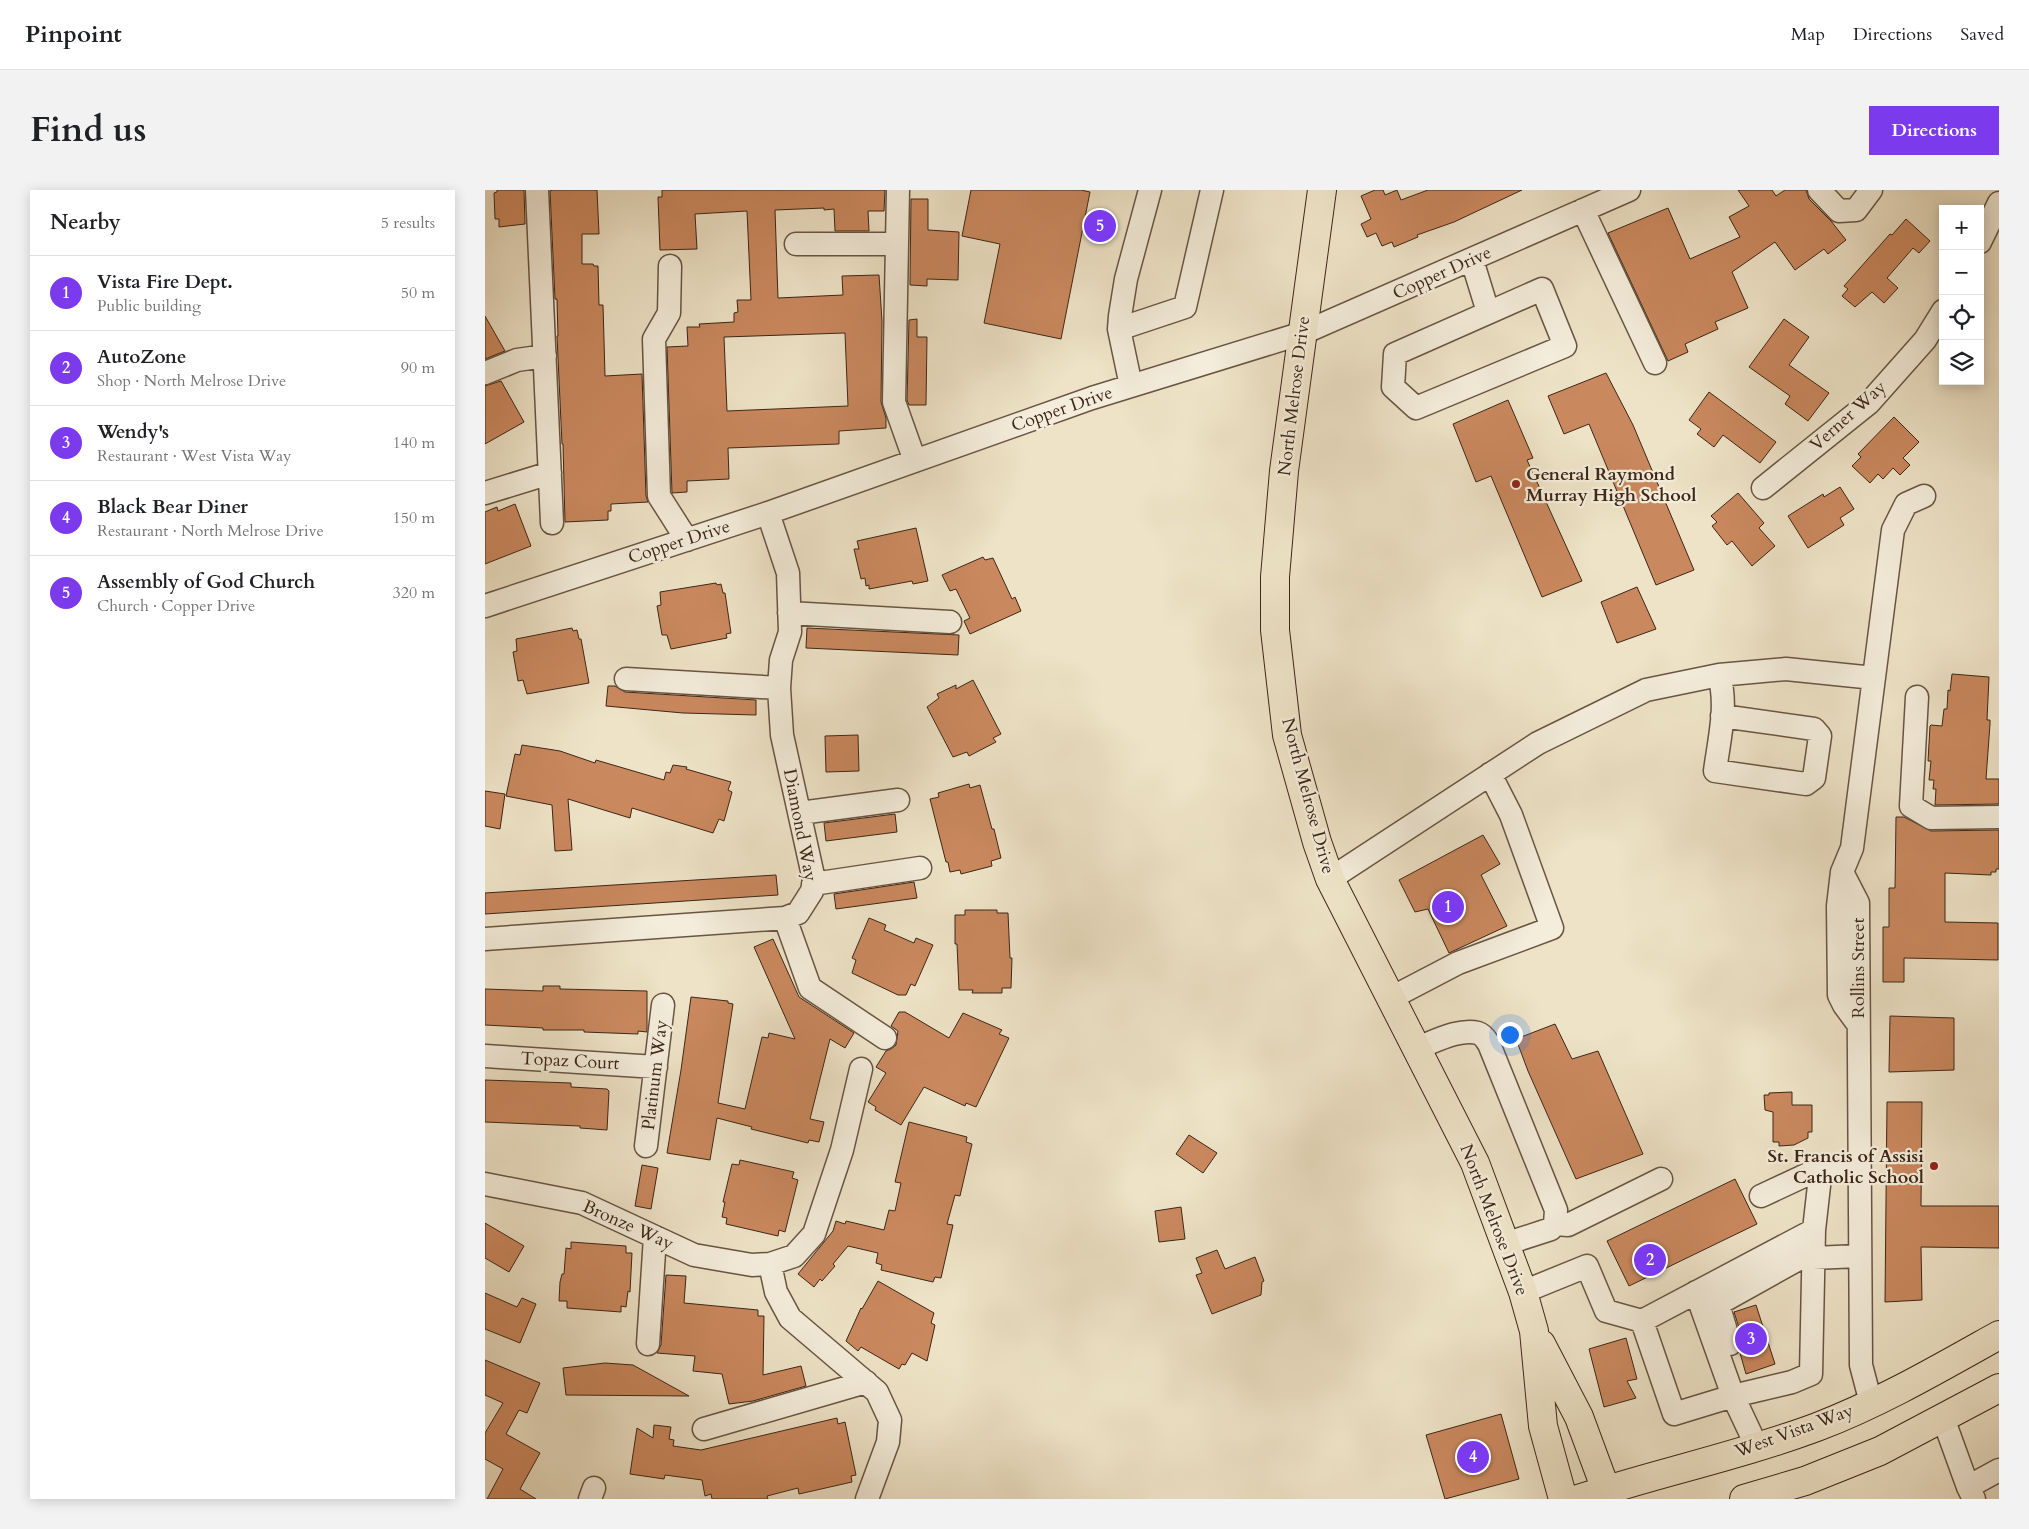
<!DOCTYPE html>
<html lang="en">
<head>
<meta charset="utf-8">
<style>
	body { margin:0; font-family:Cardo,serif; background:#f2f2f2; color:#202124 }
	.controls { position:absolute; right:15px; top:15px; display:grid; overflow:hidden; border-radius:0px; box-shadow:0 2px 12px #0003 }
	.controls button { width:45px; height:45px; display:grid; place-items:center; padding:0; border:0; border-bottom:1px solid #e0e0e0; background:#fff; color:#202124; font:25px sans-serif }
	.you { position:absolute; left:1024px; top:844px; width:18px; height:18px; margin:-12px; border:4px solid #fff; border-radius:50%; background:#1a73e8; box-shadow:0 0 0 8px #1a73e833 }
	.badge { display:grid; place-items:center; width:32px; height:32px; border-radius:50%; background:#7c3aed; color:#fff; font-size:16px; font-weight:700 }
	.pin { position:absolute; translate:-50% -50%; border:2px solid #fff; box-shadow:0 1px 5px #0006 }
	.list { margin:0; padding:0; list-style:none }
	h2 { display:flex; justify-content:space-between; align-items:center; height:65px; margin:0; padding:0 20px; font-size:21px }
	h2 small { font-size:16px; font-weight:400; color:#757577 }
	.list li { display:grid; grid-template-columns:32px 1fr auto; gap:15px; align-items:center; box-sizing:border-box; height:75px; padding:0 20px; border-top:1px solid #e0e0e0 }
	.list b { display:block; font-size:19px; white-space:nowrap }
	.list p { margin:0; font-size:16px; white-space:nowrap; color:#757577 }
	.list em { font-size:16px; font-style:normal; color:#757577 }
	.icon { flex:none; width:28px; height:28px; fill:none; stroke:currentColor; stroke-width:2; stroke-linecap:round; stroke-linejoin:round }
	.map { position:relative; flex:none; width:1514px; height:1309px; overflow:hidden; border-radius:0px }
	header { display:flex; align-items:center; gap:30px; box-sizing:border-box; height:70px; padding:0 25px; background:#fff; border-bottom:1px solid #e0e0e0 }
	header strong { font-size:24px }
	nav { display:flex; gap:28px; margin-inline-start:auto; font-size:18px }
	.intro { display:flex; align-items:center; justify-content:space-between; box-sizing:border-box; height:120px; padding:0 30px }
	h1 { margin:0; font-size:35px }
	.button { padding:12px 22px; border-radius:0px; background:#7c3aed; color:#fff; font-size:18px; font-weight:700 }
	main { display:flex; gap:30px; padding:0 30px }
	aside { flex:1; background:#fff; border-radius:0px; box-shadow:0 2px 12px #0003 }
	.map>svg:first-child { display:block }
	.building { fill:#ca885e; stroke:#3c2617; fill-rule:evenodd }
	.lines { fill:none; stroke-linecap:round; stroke-linejoin:round }
	.minor-casing { stroke:#685543; stroke-width:25 }
	.major-casing { stroke:#3c2617; stroke-width:30 }
	.minor { stroke:#f4eddb; stroke-width:22 }
	.major { stroke:#eee3c7; stroke-width:28 }
	.poi-dot { fill:#8f2418; stroke:#f4eddb; stroke-width:2 }
	.labels { text-anchor:middle; dominant-baseline:central; stroke-width:4.5; stroke-linejoin:round; paint-order:stroke }
	.street-label { font-size:18px; fill:#3c2617; stroke:#f4eddb }
	.poi-label { font-size:18px; font-weight:bold; fill:#3c2617; stroke:#f4eddb; text-anchor:start }
</style>
</head>
<body>
<header>
<strong>Pinpoint</strong>
<nav><a>Map</a><a>Directions</a><a>Saved</a></nav>
</header>
<div class="intro"><h1>Find us</h1><a class="button">Directions</a></div>
<main>
<aside>
<h2>Nearby<small>5 results</small></h2>
<ul class="list">
<li><span class="badge">1</span><div><b>Vista Fire Dept.</b><p>Public building</p></div><em>50 m</em></li>
<li><span class="badge">2</span><div><b>AutoZone</b><p>Shop · North Melrose Drive</p></div><em>90 m</em></li>
<li><span class="badge">3</span><div><b>Wendy's</b><p>Restaurant · West Vista Way</p></div><em>140 m</em></li>
<li><span class="badge">4</span><div><b>Black Bear Diner</b><p>Restaurant · North Melrose Drive</p></div><em>150 m</em></li>
<li><span class="badge">5</span><div><b>Assembly of God Church</b><p>Church · Copper Drive</p></div><em>320 m</em></li>
</ul>
</aside>
<div class="map">
<svg width="1514" height="1309" viewBox="0 0 1514 1309">
	<rect width="100%" height="100%" fill="#eee3c7"/>
	<filter id="stains"><feTurbulence type="fractalNoise" baseFrequency=".004" numOctaves="4"/><feColorMatrix values="0 0 0 0 .2 0 0 0 0 .09 0 0 0 0 .02 0 0 0 .5 -.17"/></filter>
	<radialGradient id="worn" r=".72"><stop offset=".6" stop-color="#630" stop-opacity="0"/><stop offset="1" stop-color="#630" stop-opacity=".3"/></radialGradient>
	<!-- building -->
	<path class="building" d="M 12,0 L 39,0 L 40,34 L 14,37 L 14,29 L 10,29 L 9,3 L 12,2 Z
		M 68,0 L 112,0 L 114,44 L 97,44 L 97,74 L 108,74 L 109,76 L 113,76 L 114,115 L 118,115 L 120,186 L 157,184 L 161,306 L 163,312 L 126,314 L 126,321 L 123,321 L 123,330 L 80,332 L 78,254 L 77,254 L 72,146 L 73,146 L 72,109 L 70,109 L 65,1 Z
		M 177,0 L 400,0 L 399,21 L 383,21 L 384,41 L 350,41 L 349,19 L 339,20 L 339,18 L 290,20 L 293,108 L 358,105 L 357,86 L 394,85 L 397,131 L 396,212 L 401,228 L 401,238 L 354,241 L 354,254 L 243,258 L 244,289 L 202,291 L 202,302 L 187,303 L 182,157 L 203,156 L 202,137 L 215,137 L 214,134 L 249,132 L 249,123 L 253,122 L 252,110 L 266,110 L 262,21 L 210,24 L 212,59 L 175,60 L 173,7 L 177,7 ZM 360,143 L 363,216 L 242,221 L 239,147 Z
		M 486,0 L 596,0 L 605,2 L 576,149 L 499,133 L 515,54 L 477,46 Z
		M 890,0 L 898,0 L 900,5 L 912,0 L 916,10 L 943,0 L 1037,0 L 969,32 L 932,45 L 933,47 L 909,57 L 907,52 L 897,56 L 891,43 L 882,47 L 876,34 L 886,29 L 876,6 Z
		M 1253,0 L 1287,0 L 1291,6 L 1300,0 L 1321,0 L 1324,9 L 1346,31 L 1361,50 L 1343,64 L 1339,59 L 1310,80 L 1290,52 L 1247,82 L 1263,118 L 1230,132 L 1233,139 L 1200,154 L 1203,162 L 1183,171 L 1123,43 L 1183,18 L 1205,69 L 1255,47 L 1244,27 L 1264,16 Z
		M 426,9 L 443,9 L 443,40 L 474,42 L 473,90 L 442,89 L 442,96 L 425,95 Z
		M 1421,29 L 1445,51 L 1434,63 L 1428,58 L 1402,88 L 1413,98 L 1399,113 L 1387,102 L 1370,117 L 1357,106 L 1363,99 L 1359,96 L 1405,44 L 1407,45 Z
		M 0,126 L 20,161 L 0,169 Z
		M 432,129 L 432,147 L 442,147 L 441,215 L 424,215 L 422,210 L 424,130 Z
		M 1299,129 L 1324,147 L 1304,175 L 1344,203 L 1323,231 L 1300,214 L 1305,206 L 1264,177 Z
		M 1121,183 L 1148,235 L 1209,380 L 1171,395 L 1104,234 L 1079,244 L 1063,206 Z
		M 16,191 L 39,232 L 0,254 L 0,196 Z
		M 1224,202 L 1291,252 L 1275,273 L 1238,245 L 1229,257 L 1212,244 L 1216,239 L 1204,230 Z
		M 1023,210 L 1048,268 L 1042,270 L 1097,391 L 1057,407 L 1006,286 L 991,292 L 968,234 Z
		M 1409,227 L 1434,252 L 1418,268 L 1425,275 L 1415,285 L 1408,278 L 1398,289 L 1393,284 L 1385,293 L 1367,276 L 1376,267 L 1373,264 Z
		M 1355,297 L 1369,319 L 1355,328 L 1359,335 L 1323,358 L 1303,326 L 1338,304 L 1339,307 Z
		M 1253,303 L 1279,333 L 1274,338 L 1290,356 L 1267,376 L 1247,351 L 1242,355 L 1227,336 L 1232,332 L 1226,326 Z
		M 30,314 L 46,356 L 0,374 L 0,322 L 12,317 L 13,321 Z
		M 431,338 L 443,391 L 428,394 L 427,391 L 384,399 L 384,395 L 381,396 L 380,388 L 376,389 L 369,359 L 374,359 L 372,351 Z
		M 498,367 L 500,370 L 508,368 L 527,409 L 530,407 L 536,421 L 485,444 L 479,431 L 485,428 L 471,399 L 465,401 L 457,385 Z
		M 231,393 L 232,395 L 236,394 L 238,403 L 240,403 L 246,443 L 241,444 L 242,448 L 186,459 L 182,445 L 177,445 L 172,416 L 176,415 L 175,402 Z
		M 1152,397 L 1171,439 L 1132,453 L 1116,412 Z
		M 87,438 L 88,441 L 92,440 L 94,449 L 96,449 L 104,493 L 42,504 L 38,490 L 33,491 L 28,462 L 32,461 L 31,449 Z
		M 322,438 L 474,445 L 473,465 L 321,458 Z
		M 1467,484 L 1504,487 L 1502,530 L 1505,530 L 1505,534 L 1501,589 L 1514,589 L 1514,614 L 1450,615 L 1451,599 L 1448,599 L 1449,590 L 1444,590 L 1446,571 L 1443,571 L 1445,536 L 1446,535 L 1457,536 L 1459,519 L 1462,519 L 1463,500 L 1465,501 Z
		M 488,490 L 516,544 L 508,548 L 511,552 L 484,566 L 482,562 L 468,567 L 442,517 L 454,508 L 452,504 L 471,495 L 471,499 Z
		M 123,496 L 130,496 L 140,502 L 271,510 L 271,525 L 198,523 L 121,516 Z
		M 373,545 L 374,581 L 341,582 L 340,546 Z
		M 37,555 L 75,561 L 110,573 L 111,570 L 179,590 L 181,582 L 185,583 L 188,575 L 202,577 L 201,579 L 246,592 L 243,600 L 247,602 L 239,631 L 234,629 L 228,643 L 147,618 L 145,628 L 83,609 L 87,660 L 70,661 L 67,615 L 21,606 L 30,564 L 35,565 Z
		M 484,594 L 485,598 L 495,595 L 507,639 L 509,639 L 516,668 L 506,671 L 507,676 L 476,684 L 475,680 L 465,682 L 463,672 L 461,672 L 445,609 L 454,607 L 453,603 Z
		M 0,601 L 20,604 L 15,639 L 0,636 Z
		M 410,624 L 412,642 L 341,651 L 339,633 Z
		M 1411,627 L 1419,627 L 1446,641 L 1514,640 L 1514,679 L 1511,679 L 1511,682 L 1506,682 L 1506,685 L 1460,683 L 1460,732 L 1513,733 L 1513,770 L 1419,768 L 1419,792 L 1398,792 L 1398,737 L 1404,737 L 1404,698 L 1410,698 Z
		M 998,645 L 1015,674 L 996,685 L 1022,736 L 964,763 L 943,719 L 930,722 L 914,690 Z
		M 291,685 L 293,705 L 0,724 L 0,703 Z
		M 429,692 L 432,708 L 351,719 L 349,704 Z
		M 480,720 L 512,720 L 512,723 L 523,723 L 525,768 L 527,768 L 526,798 L 517,798 L 517,803 L 487,803 L 488,800 L 474,800 L 472,754 L 470,754 L 470,725 L 480,725 Z
		M 384,728 L 401,735 L 399,740 L 429,753 L 431,748 L 448,755 L 430,796 L 426,794 L 421,805 L 413,805 L 367,783 L 371,770 L 367,768 Z
		M 288,749 L 314,807 L 369,843 L 360,858 L 345,849 L 325,929 L 339,932 L 334,952 L 324,950 L 323,953 L 266,939 L 267,937 L 232,928 L 225,970 L 182,963 L 196,880 L 206,807 L 243,811 L 243,813 L 248,814 L 233,913 L 260,919 L 277,847 L 283,848 L 284,843 L 310,849 L 269,757 Z
		M 58,796 L 75,796 L 75,799 L 162,801 L 162,842 L 153,841 L 153,844 L 99,842 L 99,840 L 58,840 L 58,838 L 0,835 L 0,799 L 58,801 Z
		M 414,822 L 420,822 L 464,848 L 478,823 L 517,840 L 514,844 L 524,848 L 491,917 L 481,913 L 480,916 L 439,897 L 416,935 L 390,920 L 391,917 L 383,912 L 401,883 L 391,877 L 401,861 L 406,859 L 411,855 L 413,841 L 406,836 Z
		M 1405,826 L 1469,828 L 1469,880 L 1404,882 Z
		M 1070,834 L 1087,869 L 1113,861 L 1158,964 L 1091,989 L 1043,881 L 1031,849 Z
		M 0,890 L 86,893 L 86,897 L 122,899 L 124,901 L 122,940 L 95,938 L 95,936 L 0,932 Z
		M 1307,902 L 1307,915 L 1327,915 L 1327,942 L 1323,942 L 1323,948 L 1309,955 L 1294,956 L 1294,952 L 1288,952 L 1288,922 L 1280,920 L 1279,905 L 1284,905 L 1284,903 Z
		M 1402,912 L 1437,912 L 1436,1016 L 1514,1016 L 1514,1058 L 1436,1057 L 1437,1110 L 1400,1112 Z
		M 424,932 L 482,947 L 481,952 L 487,954 L 475,1006 L 470,1005 L 462,1034 L 468,1035 L 456,1088 L 450,1087 L 448,1092 L 396,1080 L 397,1075 L 391,1073 L 393,1063 L 363,1056 L 348,1074 L 350,1076 L 337,1091 L 335,1089 L 329,1097 L 313,1084 L 348,1041 L 351,1031 L 360,1034 L 361,1031 L 399,1040 L 404,1020 L 410,1021 L 416,993 L 410,992 Z
		M 704,945 L 732,963 L 718,983 L 691,964 Z
		M 255,970 L 309,982 L 307,988 L 313,990 L 300,1042 L 294,1040 L 293,1046 L 241,1034 L 242,1028 L 237,1027 L 240,1012 L 238,1012 L 247,974 L 254,975 Z
		M 157,975 L 173,978 L 166,1019 L 150,1016 Z
		M 1250,989 L 1272,1034 L 1144,1096 L 1122,1051 Z
		M 696,1017 L 700,1049 L 674,1052 L 670,1021 Z
		M 0,1033 L 39,1056 L 24,1082 L 0,1068 Z
		M 86,1052 L 141,1056 L 141,1063 L 147,1063 L 145,1102 L 143,1101 L 141,1117 L 136,1116 L 136,1122 L 82,1118 L 82,1111 L 74,1111 L 75,1092 L 77,1084 L 79,1084 L 81,1058 L 86,1059 Z
		M 732,1060 L 740,1079 L 770,1067 L 779,1091 L 777,1092 L 776,1105 L 727,1124 L 711,1085 L 717,1083 L 711,1068 Z
		M 181,1085 L 201,1086 L 199,1113 L 273,1120 L 273,1126 L 279,1126 L 278,1185 L 316,1176 L 321,1196 L 268,1211 L 244,1214 L 237,1184 L 208,1181 L 210,1166 L 172,1163 L 176,1155 Z
		M 393,1091 L 449,1123 L 446,1133 L 450,1135 L 442,1171 L 427,1163 L 420,1175 L 417,1174 L 414,1179 L 376,1157 L 373,1161 L 361,1151 L 376,1118 L 377,1119 Z
		M 0,1103 L 32,1117 L 37,1108 L 51,1114 L 35,1153 L 0,1139 Z
		M 1271,1115 L 1290,1174 L 1261,1184 L 1255,1163 L 1258,1157 L 1258,1150 L 1249,1122 Z
		M 1141,1148 L 1152,1189 L 1142,1191 L 1151,1208 L 1119,1217 L 1104,1159 Z
		M 0,1170 L 55,1193 L 42,1223 L 34,1220 L 21,1244 L 55,1263 L 35,1299 L 51,1309 L 2,1309 L 18,1279 L 0,1269 L 0,1243 L 18,1213 L 0,1205 Z
		M 120,1173 L 148,1175 L 204,1206 L 81,1205 L 78,1178 Z
		M 1016,1224 L 1034,1289 L 960,1309 L 941,1245 Z
		M 352,1228 L 353,1234 L 360,1232 L 371,1285 L 366,1286 L 367,1292 L 314,1304 L 313,1298 L 282,1306 L 283,1309 L 227,1309 L 226,1304 L 220,1306 L 217,1290 L 180,1285 L 179,1289 L 145,1284 L 152,1238 L 168,1248 L 169,1235 L 186,1237 L 184,1249 L 189,1250 L 188,1256 L 216,1260 Z"/>
	<g class="lines">
		<!-- minor casing -->
		<g class="minor-casing">
			<path id="minor" d="M 52,0 L 67,333
				M 413,0 L 409,212 L 430,271
				M 1334,0 L 1354,21 L 1371,20 L 1386,0
				M 1098,20 L 1170,173
				M 1495,52 L 1514,13
				M 311,54 L 412,54
				M 987,70 L 1003,122
				M 185,76 L 184,123 L 169,149 L 174,306 L 202,350
				M 1057,99 L 1080,156 L 931,218 L 908,197 L 910,164 Z
				M 634,139 L 700,117 L 727,0
				M 0,183 L 32,170 L 60,166
				M 646,196 L 634,139 L 635,126 L 641,89 L 665,0
				M 1278,298 L 1384,213 L 1440,150 L 1458,121
				M 0,303 L 65,283
				M 0,416 L 283,323 L 607,208 L 818,143 L 1144,0
				M 304,423 L 465,432
				M 1234,485 C 1243,516 1234,550 1230,581 L 1321,594 L 1329,588 L 1335,546 L 1329,539 L 1237,526
				M 141,489 L 294,498
				M 1432,507 L 1426,616 L 1446,628 L 1514,627
				M 315,623 L 413,610
				M 1357,682 L 1353,716 L 1354,805 L 1359,815 L 1373,834
				M 845,689 L 1053,553 L 1161,500 L 1234,485 L 1301,479 L 1389,488
				M 328,694 L 435,678
				M 300,728 L 325,798 L 400,848
				M 0,749 L 300,728 L 313,723 L 327,701 L 329,690 L 297,545 L 294,498 L 296,470 L 305,442 L 303,383 L 283,323
				M 906,808 L 973,773 L 1067,738 L 1026,625 L 1005,584
				M 932,858 C 949,852 974,838 993,843 C 999,845 1001,850 1004,854 L 1071,1020 L 1070,1034 L 1066,1039 L 1020,1054
				M 0,866 L 171,877
				M 161,956 L 178,815
				M 0,994 L 97,1013 L 209,1065 L 267,1075 L 285,1074 L 309,1066 L 329,1044 L 357,960 L 376,879
				M 1276,1006 L 1336,978
				M 1070,1034 L 1083,1035 L 1176,989
				M 1328,1068 L 1374,1066
				M 285,1074 L 291,1102 L 305,1128 L 392,1202 L 405,1230 L 403,1252 L 382,1309
				M 1038,1102 L 1102,1076 L 1121,1121 L 1157,1131
				M 1211,1102 L 1248,1206 L 1307,1192 L 1326,1184 L 1329,1040
				M 163,1154 L 170,1047
				M 1245,1154 L 1233,1114 L 1328,1061
				M 1386,1213 L 1376,1175 L 1373,713 L 1357,682 L 1367,658 L 1408,340 L 1421,314 L 1439,306
				M 1458,1228 L 1483,1297 L 1489,1309
				M 219,1239 L 381,1192
				M 1272,1257 L 1248,1206 L 1189,1224 L 1157,1131 L 1329,1040 L 1336,978 L 1374,983
				M 1483,1297 L 1514,1280
				M 105,1309 L 109,1298"/>
		</g>
		<!-- major casing -->
		<g class="major-casing">
			<path id="major" d="M 837,0 L 799,281 L 790,387 L 790,440 L 802,545 L 832,652 L 845,689 L 990,973 L 1038,1102 L 1049,1141 L 1058,1236 L 1078,1309
				M 1056,1154 L 1094,1227 L 1121,1300 L 1127,1309
				M 1093,1309 C 1172,1283 1254,1266 1332,1237 C 1395,1213 1455,1178 1514,1145
				M 1259,1309 L 1320,1291 L 1395,1261 L 1514,1198"/>
		</g>
		<!-- minor -->
		<use href="#minor" class="minor"/>
		<!-- major -->
		<use href="#major" class="major"/>
	</g>
	<!-- markers -->
	<g class="poi-dot">
		<circle cx="1031" cy="294" r="5"/>
		<circle cx="1449" cy="976" r="5"/>
	</g>
	<g class="labels">
		<!-- street labels -->
		<g class="street-label">
			<text transform="translate(957 83) rotate(-24)">Copper Drive</text>
			<text transform="translate(809 206) rotate(-83)">North Melrose Drive</text>
			<text transform="translate(577 219) rotate(-19)">Copper Drive</text>
			<text transform="translate(1363 226) rotate(-42)">Verner Way</text>
			<text transform="translate(194 352) rotate(-18)">Copper Drive</text>
			<text transform="translate(823 606) rotate(75)">North Melrose Drive</text>
			<text transform="translate(315 635) rotate(79)">Diamond Way</text>
			<text transform="translate(1373 778) rotate(-90)">Rollins Street</text>
			<text transform="translate(85 871) rotate(3)">Topaz Court</text>
			<text transform="translate(170 885) rotate(-83)">Platinum Way</text>
			<text transform="translate(1009 1030) rotate(69)">North Melrose Drive</text>
			<text transform="translate(143 1035) rotate(24)">Bronze Way</text>
			<text transform="translate(1309 1241) rotate(-20)">West Vista Way</text>
		</g>
		<!-- poi labels -->
		<g class="poi-label">
			<text x="1041" y="284">General Raymond<tspan x="1041" dy="21">Murray High School</tspan></text>
			<text x="1439" y="966" text-anchor="end">St. Francis of Assisi<tspan x="1439" dy="21">Catholic School</tspan></text>
		</g>
	</g>
	<rect width="100%" height="100%" filter="url(#stains)"/>
	<rect width="100%" height="100%" fill="url(#worn)"/>
</svg>
<div class="controls">
<button>+</button>
<button>−</button>
<button><svg class="icon" aria-label="locate" viewBox="0 0 24 24"><circle cx="12" cy="12" r="6"/><path d="M12 2v4M12 18v4M2 12h4M18 12h4"/></svg></button>
<button><svg class="icon" aria-label="layers" viewBox="0 0 24 24"><path d="M12 4l9 5-9 5-9-5zM3 14l9 5 9-5"/></svg></button>
</div>
<div class="you"></div>
<div class="pin badge" style="left:963px;top:717px">1</div>
<div class="pin badge" style="left:1165px;top:1070px">2</div>
<div class="pin badge" style="left:1266px;top:1149px">3</div>
<div class="pin badge" style="left:988px;top:1267px">4</div>
<div class="pin badge" style="left:615px;top:36px">5</div>
</div>
</main>
</body>
</html>
